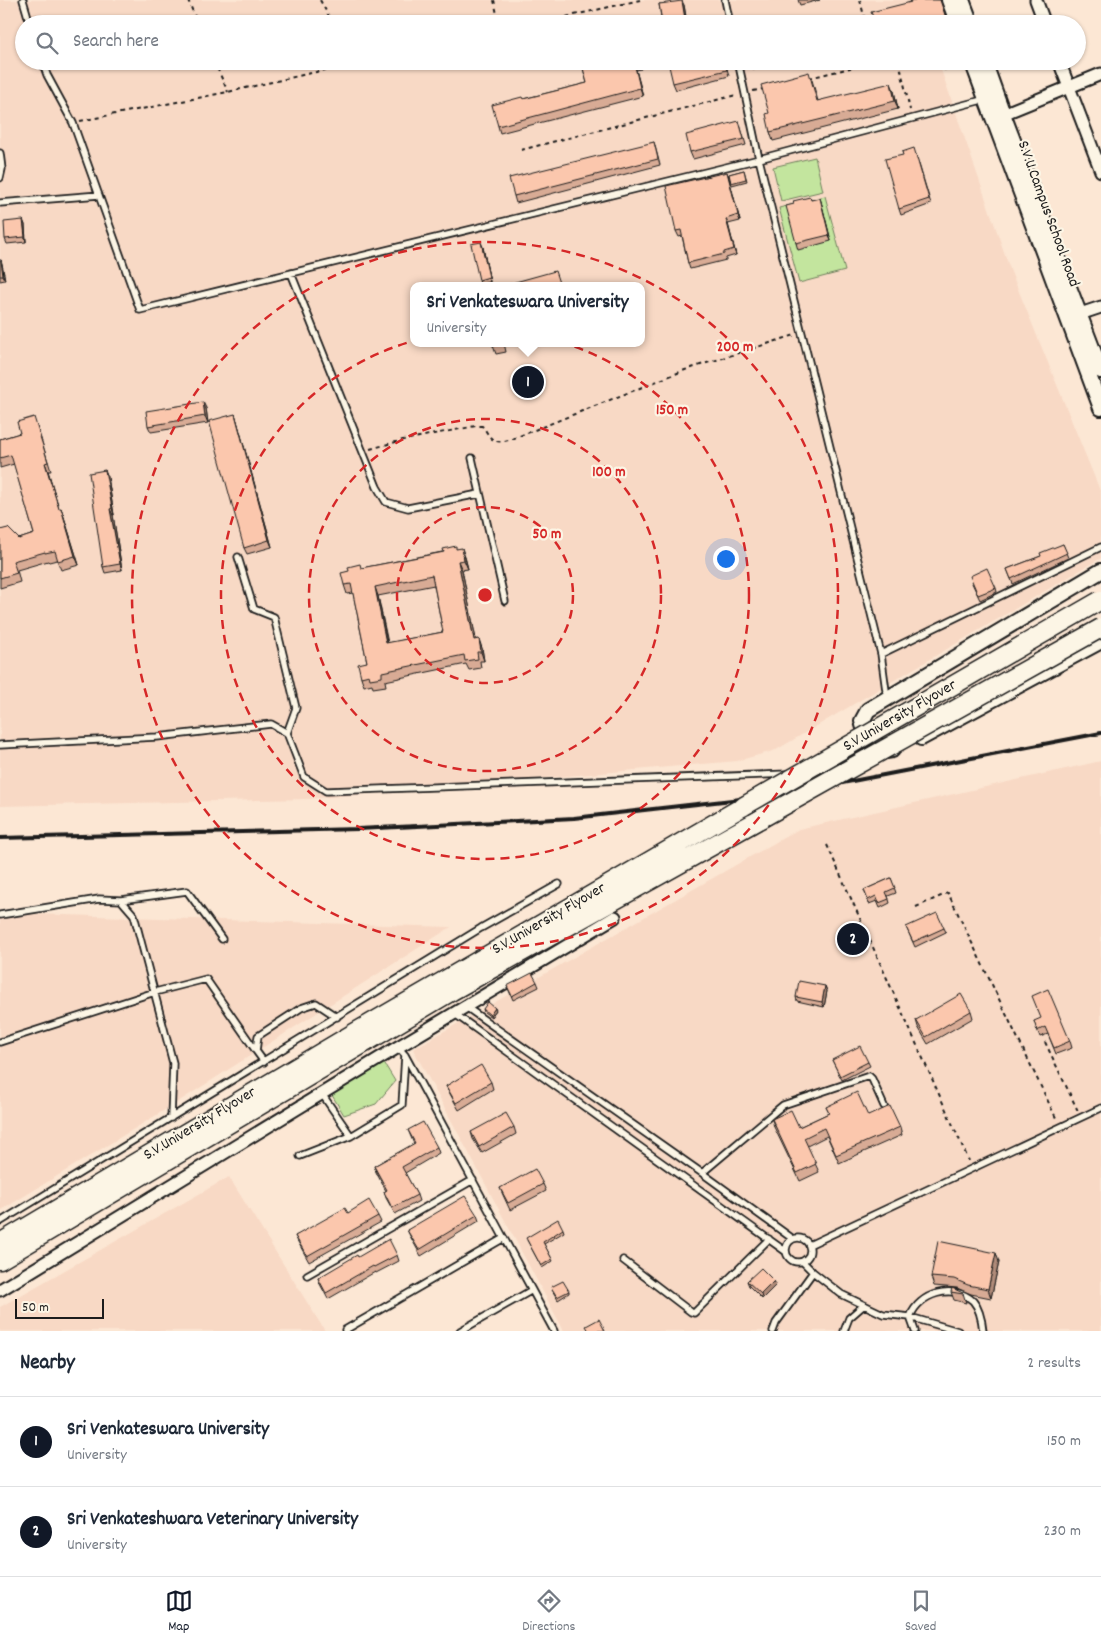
<!DOCTYPE html>
<html lang="en">
<head>
<meta charset="utf-8">
<style>
	body { margin:0; font-family:Dekko,sans-serif; background:#f6f6f7; color:#1f2937 }
	.scale { position:absolute; left:15px; bottom:12px; width:89px; box-sizing:border-box; padding-left:5px; border:2px solid #1c1c1c; border-top:0; font-size:14px; line-height:18px; white-space:nowrap; color:#1c1c1c; -webkit-text-stroke:4px #fcf5e5; paint-order:stroke }
	.you { position:absolute; left:725px; top:558px; width:18px; height:18px; margin:-12px; border:4px solid #fff; border-radius:50%; background:#1a73e8; box-shadow:0 0 0 8px #1a73e833 }
	.badge { display:grid; place-items:center; width:32px; height:32px; border-radius:50%; background:#111827; color:#fff; font-size:16px; font-weight:700 }
	.pin { position:absolute; translate:-50% -50%; border:2px solid #fff; box-shadow:0 1px 5px #0006 }
	.popup { position:absolute; left:410px; top:282px; width:235px; height:65px; box-sizing:border-box; display:grid; place-content:center; border-radius:10px; background:#fff; filter:drop-shadow(0 1px 4px #0005); font-size:16px; white-space:nowrap; color:#747a83 }
	.popup b { font-size:19px; color:#1f2937 }
	.popup::after { content:''; position:absolute; left:50%; top:100%; margin-left:-10px; border:10px solid transparent; border-top-color:#fff }
	.list { margin:0; padding:0; list-style:none }
	h2 { display:flex; justify-content:space-between; align-items:center; height:65px; margin:0; padding:0 20px; font-size:21px }
	h2 small { font-size:16px; font-weight:400; color:#747a83 }
	.list li { display:grid; grid-template-columns:32px 1fr auto; gap:15px; align-items:center; box-sizing:border-box; height:90px; padding:0 20px; border-top:1px solid #e0e1e3 }
	.list b { display:block; font-size:19px; white-space:nowrap }
	.list p { margin:0; font-size:16px; white-space:nowrap; color:#747a83 }
	.list em { font-size:16px; font-style:normal; color:#747a83 }
	.icon { flex:none; width:28px; height:28px; fill:none; stroke:currentColor; stroke-width:2; stroke-linecap:round; stroke-linejoin:round }
	.map { position:relative; flex:none; width:1101px; height:1331px; overflow:hidden }
	.search { position:absolute; background:#fff; box-shadow:0 1px 4px #0004; left:15px; right:15px; top:15px; height:55px; display:flex; align-items:center; gap:12px; box-sizing:border-box; padding:0 18px; border-radius:28px; color:#747a83; font-size:19px }
	.sheet { height:245px; background:#fff }
	nav { display:flex; justify-content:space-around; align-items:center; box-sizing:border-box; height:70px; border-top:1px solid #e0e1e3; background:#fff; font-size:14px; color:#747a83 }
	nav a { display:grid; justify-items:center; gap:2px }
	nav .on { color:#111827 }
	.map>svg:first-child { display:block }
	.built { fill:#f8d9c5; fill-rule:evenodd }
	.green { fill:#c3e59e; stroke:#70805d }
	.lines { fill:none; stroke-linecap:round; stroke-linejoin:round }
	.service-casing { stroke:#1c1c1c; stroke-width:9 }
	.minor-casing { stroke:#1c1c1c; stroke-width:15 }
	.tertiary-casing { stroke:#1c1c1c; stroke-width:18 }
	.primary-casing { stroke:#1c1c1c; stroke-width:21 }
	.path { stroke:#1c1c1c; stroke-width:2; stroke-dasharray:4 4; stroke-linecap:butt }
	.service { stroke:#fcf5e5; stroke-width:5.5 }
	.minor { stroke:#fcf5e5; stroke-width:11 }
	.tertiary { stroke:#fcf5e5; stroke-width:14 }
	.primary { stroke:#fcf5e5; stroke-width:18 }
	.rail { stroke:#1c1c1c; stroke-width:4 }
	.primary-bridge-casing { stroke:#1c1c1c; stroke-width:21; stroke-linecap:butt }
	.primary-bridge { stroke:#fcf5e5; stroke-width:18 }
	.wall { fill:#d8ab95; stroke:#1c1c1c; fill-rule:evenodd }
	.shaded-wall { fill:#b08b79; stroke:#1c1c1c }
	.building { fill:#fbc7ad; stroke:#1c1c1c; fill-rule:evenodd }
	.ring { fill:none; stroke:#d62828; stroke-width:2.5; stroke-dasharray:9 6 }
	.labels { text-anchor:middle; dominant-baseline:central; stroke-width:4.5; stroke-linejoin:round; paint-order:stroke }
	.street-label { font-size:16px; fill:#1c1c1c; stroke:#fcf5e5 }
	.centre { fill:#d62828; stroke:#fcf5e5; stroke-width:2.5 }
	.ring-label { font-size:15px; text-anchor:middle; font-weight:bold; fill:#d62828; stroke:#fcf5e5; stroke-width:4.5; stroke-linejoin:round; paint-order:stroke }
</style>
</head>
<body>
<div class="map">
<svg width="1101" height="1331" viewBox="0 0 1101 1331">
	<rect width="100%" height="100%" fill="#fce7d4"/>
	<filter id="ink" filterUnits="userSpaceOnUse"><feTurbulence type="fractalNoise" baseFrequency=".02" numOctaves="2"/><feDisplacementMap in="SourceGraphic" scale="10" xChannelSelector="R" yChannelSelector="G"/><feConvolveMatrix kernelMatrix="1 2 1 2 8 2 1 2 1" color-interpolation-filters="sRGB"/></filter>
	<g filter="url(#ink)">
		<!-- built -->
		<path class="built" d="M 0,0 L 917,0 L 925,24 L 24,24 L 24,61 L 938,61 L 1011,272 L 1101,493 L 1101,558 L 776,750 L 737,761 L 308,799 L 0,806 ZM 414,286 L 642,286 L 642,343 L 414,343 Z
			M 1101,761 L 1101,1331 L 564,1331 L 413,1049 L 799,829 Z
			M 0,913 L 451,927 L 181,1100 L 0,1211 Z
			M 229,1177 L 325,1331 L 0,1331 L 0,1307 Z"/>
		<!-- green -->
		<path class="green" d="M 815,157 L 823,191 L 781,201 L 773,167 Z
			M 825,196 L 845,271 L 799,283 L 779,208 Z
			M 382,1060 L 395,1081 L 376,1104 L 344,1115 L 330,1092 Z"/>
		<g class="lines">
			<!-- service casing -->
			<g class="service-casing">
				<path id="service" d="M 23,0 L 30,24
					M 725,0 L 730,24
					M 42,61 L 47,75 L 73,123 L 140,310 L 759,159 L 881,654 L 887,698
					M 738,61 L 759,159 L 986,99
					M 0,153 L 2,169 L 0,178
					M 0,203 L 99,195
					M 291,273 L 377,487 L 386,502 L 408,508 L 479,494
					M 472,458 L 505,601
					M 238,557 L 254,609 L 274,617 L 296,708 L 287,733
					M 881,654 L 1101,547
					M 0,745 L 157,737 L 271,724 L 287,733 L 304,777 L 326,791 L 787,774
					M 121,900 L 187,891 L 222,939
					M 0,915 L 99,899 L 121,900 L 134,915 L 173,1063 L 171,1118
					M 466,1007 L 702,1173 L 793,1239
					M 455,1014 L 785,1251
					M 0,1042 L 155,992 L 206,979 L 256,1051
					M 398,1047 L 405,1055 L 554,1331
					M 264,1062 L 256,1051 L 258,1036 L 301,1008 L 316,1003 L 337,1017
					M 322,1094 L 351,1136 L 402,1105 L 405,1055
					M 300,1156 L 351,1136
					M 702,1173 L 783,1105 L 869,1076 L 872,1079 L 884,1106
					M 0,1222 L 481,928 L 559,884
					M786 1250a12 12 0 1 1 24 0a12 12 0 1 1-24 0Z
					M 809,1245 L 1101,1108
					M 623,1260 L 691,1312 L 694,1313 L 769,1239
					M 803,1262 L 813,1272 L 841,1294 L 883,1314 L 910,1317 L 958,1331
					M 307,1275 L 473,1180
					M 345,1330 L 504,1238
					M 460,1331 L 532,1290
					M 773,1331 L 776,1323 L 813,1272
					M 844,1331 L 849,1318 L 864,1305
					M 915,1331 L 910,1317 C 919,1293 953,1283 973,1301 C 980,1309 982,1321 983,1331"/>
			</g>
			<!-- minor casing -->
			<g class="minor-casing">
				<path id="minor" d="M 1036,0 L 1045,24
					M 1059,61 L 1101,171
					M 1003,114 L 1101,74
					M 1080,314 L 1101,307
					M 0,1290 L 398,1047 L 615,917"/>
			</g>
			<!-- tertiary casing -->
			<g class="tertiary-casing">
				<path id="tertiary" d="M 949,0 L 958,24
					M 962,0 L 971,24
					M 972,61 L 1101,408
					M 984,61 L 1003,114 L 1101,371
					M 921,738 L 1101,641
					M 892,750 L 886,751 C 874,743 865,735 862,721 L 868,710 L 1101,571"/>
			</g>
			<!-- primary casing -->
			<g class="primary-casing">
				<path id="primary" d="M 0,1243 L 354,1033 L 744,806
					M 0,1260 L 452,991 L 762,818"/>
			</g>
			<!-- path -->
			<path class="path" d="M 188,0 L 198,24
				M 320,0 L 333,24
				M 494,0 L 499,24
				M 860,0 L 866,24
				M 535,24 L 640,0
				M 214,61 L 228,92
				M 899,61 L 910,110
				M 809,78 L 875,62
				M 753,91 L 763,89
				M 80,121 L 228,92 L 364,61
				M 521,150 L 736,95
				M 370,449 L 403,440 L 476,426 L 482,426 C 486,430 488,436 492,439 C 500,446 518,436 527,433 L 685,370 L 795,335
				M 827,845 L 969,1161
				M 916,907 L 948,893 L 1057,1120
				M 1045,1042 L 1078,1111"/>
			<!-- service -->
			<use href="#service" class="service"/>
			<!-- minor -->
			<use href="#minor" class="minor"/>
			<!-- tertiary -->
			<use href="#tertiary" class="tertiary"/>
			<!-- primary -->
			<use href="#primary" class="primary"/>
			<!-- rail -->
			<path class="rail" d="M 0,838 L 358,829 L 574,818 L 741,799 L 837,784 L 1101,733"/>
			<!-- primary-bridge casing -->
			<g class="primary-bridge-casing">
				<path id="primary-bridge" d="M 744,806 L 1101,600
					M 762,818 L 1101,628"/>
			</g>
			<!-- primary-bridge -->
			<use href="#primary-bridge" class="primary-bridge"/>
		</g>
		<!-- wall -->
		<path class="wall" d="M 798,0 L 820,0 L 800,5 Z
			M 940,0 L 949,24 L 846,24 L 873,17 L 911,2 Z
			M 659,4 L 684,5 L 687,23 L 662,24 Z
			M 581,61 L 639,61 L 641,69 L 636,70 L 643,96 L 500,133 L 498,126 L 523,99 L 587,83 Z
			M 725,61 L 729,76 L 676,90 L 673,83 Z
			M 750,61 L 773,61 L 774,64 L 753,69 Z
			M 941,61 L 957,61 L 959,67 L 944,70 Z
			M 812,80 L 818,101 L 894,91 L 898,109 L 773,141 L 770,132 L 769,113 Z
			M 739,121 L 746,145 L 693,159 L 690,152 Z
			M 654,142 L 660,165 L 516,203 L 514,196 Z
			M 916,154 L 931,204 L 901,215 L 899,209 Z
			M 744,170 L 747,181 L 732,185 L 729,174 Z
			M 727,172 L 740,221 L 728,224 L 736,255 L 726,258 L 726,260 L 690,269 L 688,263 L 682,236 L 679,237 L 676,231 Z
			M 820,198 L 831,241 L 798,250 L 796,243 L 794,204 Z
			M 23,220 L 25,225 L 26,242 L 7,244 L 5,239 Z
			M 483,247 L 490,282 L 480,284 L 479,280 Z
			M 0,260 L 1,260 L 2,264 L 5,280 L 0,281 Z
			M 492,343 L 504,343 L 506,352 L 496,354 Z
			M 206,408 L 208,423 L 151,432 L 148,426 Z
			M 235,414 L 272,547 L 247,554 L 244,548 Z
			M 37,426 L 51,471 L 48,471 L 59,509 L 61,508 L 64,517 L 79,565 L 61,570 L 57,560 L 49,562 L 48,561 L 17,570 L 20,582 L 0,588 L 0,530 L 19,539 L 34,534 L 14,464 L 0,468 L 0,439 L 20,433 Z
			M 105,470 L 108,477 L 114,515 L 113,515 L 122,570 L 105,573 L 103,567 Z
			M 1063,544 L 1068,558 L 1013,584 L 1007,569 L 1041,556 Z
			M 457,549 L 465,557 L 468,569 L 462,570 L 476,640 L 482,648 L 484,661 L 480,661 L 481,668 L 469,670 L 466,664 L 385,681 L 386,686 L 373,688 L 372,684 L 364,686 L 361,677 L 367,662 L 353,593 L 347,594 L 344,585 L 362,568 ZM 434,585 L 443,632 L 388,643 L 378,596 Z
			M 971,581 L 996,588 L 997,592 L 980,600 Z
			M 891,878 L 896,893 L 888,896 L 890,903 L 880,908 L 877,901 L 869,904 L 864,890 Z
			M 906,927 L 944,928 L 946,932 L 915,947 Z
			M 537,982 L 539,987 L 513,1000 L 507,986 Z
			M 825,986 L 827,991 L 824,1007 L 797,1001 L 796,997 Z
			M 483,1009 L 496,1010 L 491,1017 L 484,1012 Z
			M 971,1011 L 973,1018 L 928,1044 L 918,1027 L 916,1020 Z
			M 1034,1021 L 1070,1041 L 1072,1048 L 1056,1054 L 1048,1034 L 1040,1037 Z
			M 832,1060 L 868,1062 L 870,1066 L 842,1080 Z
			M 491,1082 L 493,1089 L 459,1110 L 449,1092 L 446,1086 Z
			M 826,1107 L 868,1116 L 900,1127 L 902,1135 L 839,1163 L 827,1136 L 807,1146 L 819,1172 L 800,1181 L 774,1127 L 772,1119 L 799,1127 L 829,1113 Z
			M 514,1127 L 516,1134 L 482,1153 L 473,1139 L 471,1132 Z
			M 408,1130 L 437,1147 L 439,1153 L 405,1173 L 417,1195 L 419,1201 L 395,1214 L 386,1198 L 384,1192 L 386,1191 L 376,1172 L 374,1166 L 414,1144 Z
			M 543,1184 L 546,1191 L 510,1210 L 503,1195 L 500,1188 Z
			M 348,1213 L 378,1216 L 381,1222 L 309,1262 L 298,1242 L 295,1236 Z
			M 477,1215 L 479,1221 L 421,1256 L 410,1236 L 407,1230 Z
			M 563,1229 L 564,1232 L 544,1244 L 553,1261 L 542,1268 L 527,1240 Z
			M 397,1255 L 399,1261 L 376,1273 L 375,1272 L 328,1299 L 320,1284 L 318,1278 L 358,1257 Z
			M 999,1262 L 991,1298 L 971,1294 L 957,1288 L 934,1286 L 931,1277 Z
			M 747,1281 L 774,1281 L 776,1285 L 762,1299 L 749,1286 Z
			M 552,1290 L 569,1291 L 569,1293 L 558,1300 Z
			M 951,1292 L 963,1293 L 966,1303 L 954,1300 Z"/>
		<!-- shaded-wall -->
		<path class="shaded-wall" d="M 682,1 L 684,5 L 687,23 L 685,19 Z
			M 634,62 L 636,70 L 643,96 L 640,88 Z
			M 891,83 L 894,91 L 898,109 L 895,101 Z
			M 727,172 L 729,178 L 740,221 L 738,215 Z
			M 820,198 L 822,205 L 831,241 L 829,235 Z
			M 726,219 L 728,224 L 736,255 L 734,249 Z
			M 23,220 L 25,225 L 26,242 L 25,237 Z
			M 481,242 L 483,247 L 490,282 L 489,277 Z
			M 1,260 L 2,264 L 5,280 L 3,276 Z
			M 203,402 L 206,408 L 208,423 L 205,416 Z
			M 235,414 L 237,421 L 272,547 L 269,540 Z
			M 45,463 L 48,471 L 62,518 L 59,509 Z
			M 105,470 L 108,477 L 114,515 L 112,508 Z
			M 61,508 L 64,517 L 79,565 L 75,556 Z
			M 110,509 L 113,515 L 122,570 L 120,564 Z
			M 462,548 L 465,557 L 468,569 L 464,560 Z
			M 458,561 L 462,570 L 478,649 L 474,640 Z
			M 375,587 L 378,596 L 389,652 L 386,643 Z
			M 479,639 L 482,648 L 484,661 L 481,652 Z
			M 825,986 L 827,991 L 824,1007 L 822,1002 Z
			M 495,1008 L 496,1010 L 491,1017 L 490,1015 Z
			M 996,1253 L 999,1262 L 991,1298 L 988,1289 Z
			M 774,1281 L 776,1285 L 762,1299 L 761,1294 Z"/>
		<!-- building -->
		<path class="building" d="M 910,0 L 940,0 L 948,24 L 931,24 L 930,20 L 916,24 L 846,24 L 873,17 L 871,12 L 911,2 Z
			M 682,1 L 685,19 L 662,22 L 659,4 Z
			M 707,18 L 708,24 L 690,24 L 690,22 Z
			M 581,61 L 636,61 L 634,62 L 640,88 L 498,126 L 492,105 L 522,97 L 523,99 L 587,83 Z
			M 686,61 L 724,61 L 727,70 L 673,83 L 669,66 Z
			M 750,61 L 765,61 L 751,65 Z
			M 941,61 L 955,61 L 941,65 Z
			M 809,72 L 817,101 L 891,83 L 895,101 L 770,132 L 766,114 L 769,113 L 761,85 Z
			M 739,121 L 744,139 L 690,152 L 686,135 Z
			M 654,142 L 658,159 L 514,196 L 509,178 Z
			M 914,148 L 929,199 L 899,209 L 885,159 L 903,155 L 902,152 Z
			M 744,170 L 746,179 L 731,183 L 729,174 Z
			M 727,172 L 738,215 L 726,219 L 734,249 L 724,252 L 724,254 L 688,263 L 681,230 L 676,231 L 666,186 Z
			M 810,197 L 811,200 L 820,198 L 829,235 L 796,243 L 786,206 L 794,204 L 793,201 Z
			M 23,220 L 25,237 L 5,239 L 4,222 Z
			M 481,242 L 489,277 L 479,280 L 471,244 Z
			M 0,260 L 1,260 L 3,276 L 0,276 Z
			M 555,271 L 560,286 L 501,286 Z
			M 492,343 L 503,343 L 503,344 L 493,346 Z
			M 203,402 L 205,416 L 148,426 L 146,411 Z
			M 235,414 L 269,540 L 244,548 L 209,421 Z
			M 34,417 L 48,462 L 45,463 L 59,509 L 61,508 L 75,556 L 58,561 L 55,551 L 45,553 L 45,552 L 13,561 L 17,573 L 0,578 L 0,530 L 8,528 L 19,539 L 34,534 L 11,455 L 0,458 L 0,439 L 20,433 L 17,422 Z
			M 105,470 L 112,508 L 110,509 L 120,564 L 103,567 L 89,473 Z
			M 1063,544 L 1067,553 L 1011,579 L 1007,569 L 1041,556 L 1040,553 Z
			M 456,546 L 456,549 L 462,548 L 464,560 L 458,561 L 474,640 L 479,639 L 481,652 L 477,652 L 478,659 L 465,661 L 464,655 L 382,672 L 382,677 L 370,679 L 369,675 L 361,677 L 358,664 L 367,662 L 351,584 L 344,585 L 341,573 L 349,571 L 348,567 L 360,564 L 361,568 L 444,552 L 443,549 ZM 432,575 L 443,632 L 386,643 L 375,587 Z
			M 987,568 L 996,588 L 978,595 L 970,576 Z
			M 891,878 L 895,888 L 886,892 L 889,899 L 879,903 L 876,896 L 868,900 L 864,890 Z
			M 937,913 L 944,928 L 913,942 L 906,927 Z
			M 532,973 L 537,982 L 512,996 L 507,986 Z
			M 799,981 L 825,986 L 822,1002 L 796,997 Z
			M 1048,989 L 1070,1041 L 1054,1048 L 1045,1027 L 1037,1031 L 1034,1021 L 1041,1018 L 1032,996 Z
			M 961,994 L 971,1011 L 926,1037 L 916,1020 Z
			M 488,1002 L 495,1008 L 490,1015 L 483,1009 Z
			M 860,1046 L 868,1062 L 840,1076 L 832,1060 Z
			M 481,1065 L 491,1082 L 456,1103 L 446,1086 Z
			M 857,1092 L 868,1116 L 890,1106 L 900,1127 L 836,1155 L 824,1128 L 804,1138 L 816,1164 L 797,1173 L 772,1119 L 791,1110 L 799,1127 L 829,1113 L 826,1107 Z
			M 506,1113 L 514,1127 L 479,1147 L 471,1132 Z
			M 423,1122 L 437,1147 L 402,1167 L 417,1195 L 392,1208 L 384,1192 L 387,1190 L 374,1166 L 415,1143 L 408,1130 Z
			M 535,1169 L 543,1184 L 508,1203 L 500,1188 Z
			M 465,1196 L 477,1215 L 419,1250 L 407,1230 Z
			M 369,1200 L 378,1216 L 307,1256 L 295,1236 L 345,1208 L 348,1213 Z
			M 558,1219 L 563,1229 L 543,1242 L 552,1259 L 541,1266 L 526,1238 Z
			M 389,1239 L 397,1255 L 374,1267 L 373,1266 L 326,1293 L 318,1278 L 357,1255 L 358,1257 Z
			M 938,1241 L 996,1253 L 988,1289 L 968,1285 L 954,1279 L 931,1277 Z
			M 761,1268 L 774,1281 L 761,1294 L 747,1281 Z
			M 563,1281 L 569,1291 L 557,1297 L 551,1287 Z
			M 952,1288 L 963,1293 L 963,1294 L 951,1292 Z
			M 599,1319 L 605,1331 L 589,1331 L 586,1326 Z"/>
	</g>
	<!-- distance rings -->
	<g class="ring">
		<circle cx="485" cy="595" r="88"/>
		<circle cx="485" cy="595" r="176"/>
		<circle cx="485" cy="595" r="264"/>
		<circle cx="485" cy="595" r="353"/>
	</g>
	<g class="labels">
		<!-- street labels -->
		<g class="street-label">
			<text transform="translate(1048 214) rotate(70)">S.V.U.Campus School Road</text>
			<text transform="translate(900 716) rotate(-30)">S.V.University Flyover</text>
			<text transform="translate(549 919) rotate(-30)">S.V.University Flyover</text>
			<text transform="translate(200 1124) rotate(-31)">S.V.University Flyover</text>
		</g>
	</g>
	<circle cx="485" cy="595" r="8" class="centre"/>
	<g class="ring-label">
		<text x="735" y="351">200 m</text>
		<text x="672" y="414">150 m</text>
		<text x="609" y="476">100 m</text>
		<text x="547" y="538">50 m</text>
	</g>
</svg>
<div class="scale">50 m</div>
<div class="you"></div>
<div class="pin badge" style="left:528px;top:382px">1</div>
<div class="popup"><b>Sri Venkateswara University</b>University</div>
<div class="pin badge" style="left:853px;top:939px">2</div>
<div class="search"><svg class="icon" aria-label="search" viewBox="0 0 24 24"><circle cx="10" cy="10" r="6"/><path d="M15 15l6 6"/></svg>Search here</div>
</div>
<section class="sheet">
<h2>Nearby<small>2 results</small></h2>
<ul class="list">
<li><span class="badge">1</span><div><b>Sri Venkateswara University</b><p>University</p></div><em>150 m</em></li>
<li><span class="badge">2</span><div><b>Sri Venkateshwara Veterinary University</b><p>University</p></div><em>230 m</em></li>
</ul>
</section>
<nav>
<a class="on"><svg class="icon" aria-label="map" viewBox="0 0 24 24"><path d="M3 6l6-2 6 2 6-2v14l-6 2-6-2-6 2zM9 4v14M15 6v14"/></svg>Map</a>
<a><svg class="icon" aria-label="directions" viewBox="0 0 24 24"><path d="M12 3l9 9-9 9-9-9zM9 14v-3h6M13 9l2 2-2 2"/></svg>Directions</a>
<a><svg class="icon" aria-label="saved" viewBox="0 0 24 24"><path d="M7 4h10v16l-5-4-5 4z"/></svg>Saved</a>
</nav>
</body>
</html>
